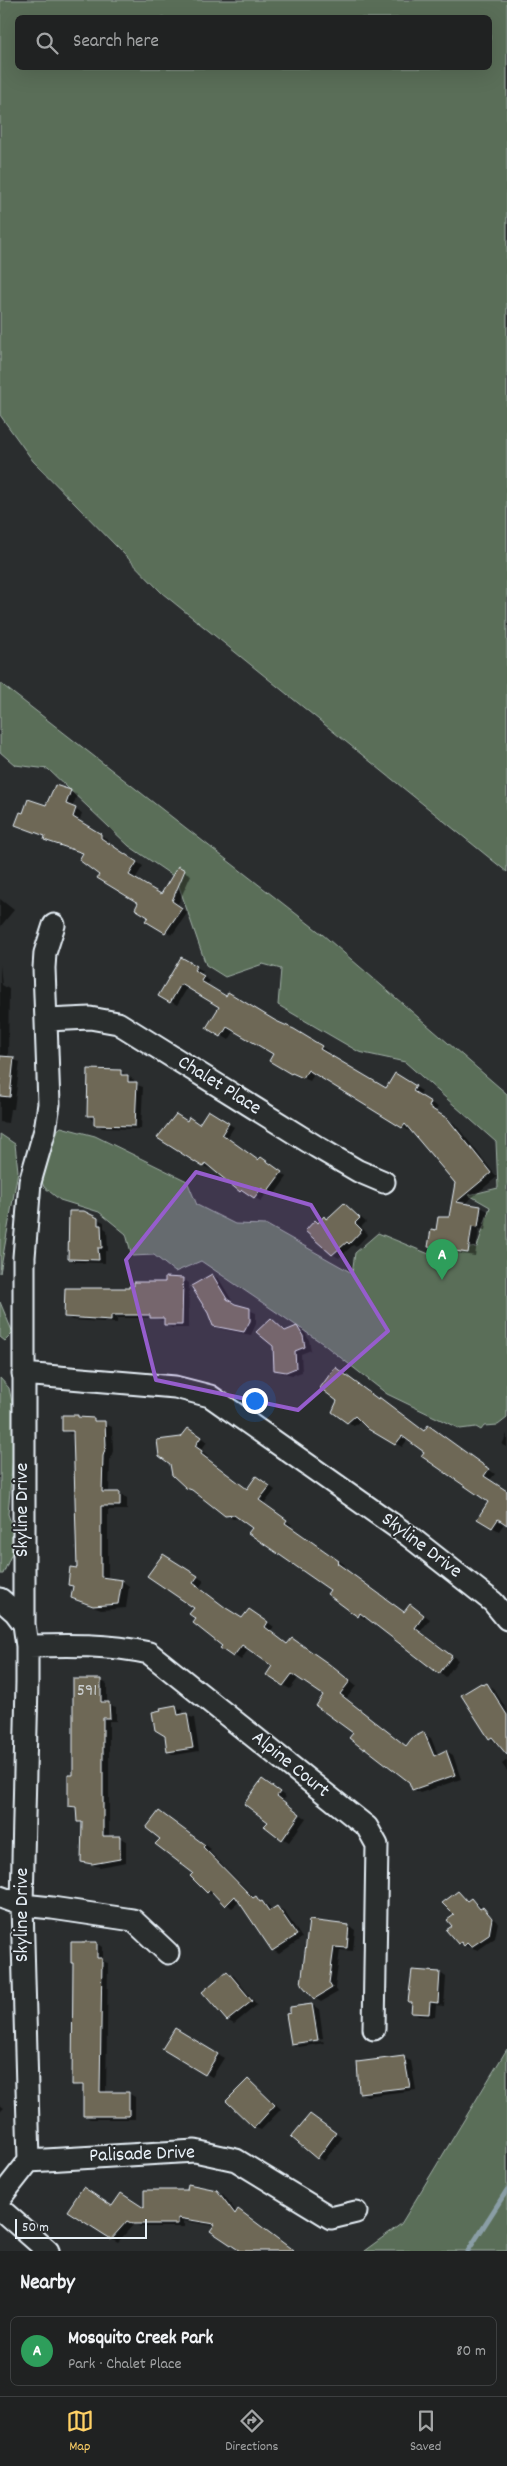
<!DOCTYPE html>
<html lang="en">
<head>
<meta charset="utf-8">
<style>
	body { margin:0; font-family:Dekko,sans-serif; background:#2d2f2f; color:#f1f3f6 }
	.scale { position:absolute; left:15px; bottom:12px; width:132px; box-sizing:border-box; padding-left:5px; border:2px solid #e8f1f8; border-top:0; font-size:14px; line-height:18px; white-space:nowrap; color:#e8f1f8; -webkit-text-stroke:4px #2a2d2e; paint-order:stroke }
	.you { position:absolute; left:254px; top:1400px; width:18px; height:18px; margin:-12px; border:4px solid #fff; border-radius:50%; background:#1a73e8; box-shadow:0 0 0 8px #1a73e833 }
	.badge { display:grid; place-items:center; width:32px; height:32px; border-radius:50%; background:#ffd166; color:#fff; font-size:16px; font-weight:700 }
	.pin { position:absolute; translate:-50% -41px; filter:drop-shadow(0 1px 2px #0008) }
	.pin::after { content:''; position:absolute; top:26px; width:18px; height:15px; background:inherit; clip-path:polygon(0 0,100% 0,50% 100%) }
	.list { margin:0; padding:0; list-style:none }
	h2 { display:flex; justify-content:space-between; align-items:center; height:65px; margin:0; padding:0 20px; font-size:21px }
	h2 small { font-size:16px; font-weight:400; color:#a2a4a5 }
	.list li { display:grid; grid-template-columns:32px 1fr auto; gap:15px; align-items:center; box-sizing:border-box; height:70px; margin:0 10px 10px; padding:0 10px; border:1px solid #3d3f40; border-radius:8px }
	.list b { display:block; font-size:19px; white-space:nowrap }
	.list p { margin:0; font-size:16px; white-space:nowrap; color:#a2a4a5 }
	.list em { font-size:16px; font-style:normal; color:#a2a4a5 }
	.icon { flex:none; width:28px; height:28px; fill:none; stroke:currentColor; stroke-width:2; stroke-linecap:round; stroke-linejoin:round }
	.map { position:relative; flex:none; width:507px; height:2251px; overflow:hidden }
	.search { position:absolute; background:#202222; box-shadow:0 5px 20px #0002; left:15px; right:15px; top:15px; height:55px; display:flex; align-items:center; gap:12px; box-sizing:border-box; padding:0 18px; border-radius:8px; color:#a2a4a5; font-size:19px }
	.sheet { height:145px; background:#202222 }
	nav { display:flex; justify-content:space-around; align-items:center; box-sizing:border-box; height:70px; border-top:1px solid #3d3f40; background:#202222; font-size:14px; color:#a2a4a5 }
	nav a { display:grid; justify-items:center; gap:2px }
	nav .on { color:#ffd166 }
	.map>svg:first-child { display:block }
	.green { fill:#5a6e58; stroke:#a1b0a8; fill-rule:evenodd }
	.shadow { fill:#0007 }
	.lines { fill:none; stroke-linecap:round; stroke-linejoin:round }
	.stream { stroke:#8a9ea6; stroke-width:5 }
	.building { fill:#6e6757; stroke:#e8f1f8 }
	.minor-casing { stroke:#e8f1f8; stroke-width:25 }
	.minor { stroke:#2a2d2e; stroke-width:21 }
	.marked { fill:#965dcd; fill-opacity:0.2; stroke:#965dcd; stroke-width:4; stroke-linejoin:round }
	.labels { text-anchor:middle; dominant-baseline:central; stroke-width:4; stroke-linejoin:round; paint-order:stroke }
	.number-label { font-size:18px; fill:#caced0 }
	.street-label { font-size:20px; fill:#e8f1f8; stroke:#2a2d2e }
</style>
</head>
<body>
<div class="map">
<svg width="507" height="2251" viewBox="0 0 507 2251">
	<rect width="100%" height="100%" fill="#2a2d2e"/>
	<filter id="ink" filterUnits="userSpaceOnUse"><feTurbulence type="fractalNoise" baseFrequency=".02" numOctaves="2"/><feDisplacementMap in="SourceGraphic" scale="10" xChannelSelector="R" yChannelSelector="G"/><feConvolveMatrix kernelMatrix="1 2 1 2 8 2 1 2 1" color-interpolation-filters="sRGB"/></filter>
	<g filter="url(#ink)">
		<!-- green -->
		<path class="green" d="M 0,0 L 507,0 L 507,872 L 162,593 L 33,461 L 0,415 ZM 18,18 L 490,18 L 490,68 L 18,68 Z
			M 0,683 L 322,934 L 507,1094 L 507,1418 L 498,1425 L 484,1426 L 481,1430 L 476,1427 L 460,1429 L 387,1394 L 322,1343 L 201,1261 L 175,1272 L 154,1255 L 132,1256 L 126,1234 L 99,1212 L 60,1200 L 44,1187 L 30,1153 L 61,1127 L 95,1136 L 187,1181 L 197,1205 L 235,1224 L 267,1225 L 352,1273 L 355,1253 L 378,1233 L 429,1254 L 477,1247 L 490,1207 L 469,1195 L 498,1188 L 496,1142 L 405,1062 L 359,1052 L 278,1005 L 281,969 L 263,964 L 225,977 L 206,965 L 176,878 L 129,846 L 48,769 L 15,765 L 0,752 Z
			M 0,1134 L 15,1144 L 18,1171 L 0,1273 Z
			M 0,1302 L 13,1333 L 5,1341 L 0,1337 Z
			M 0,1378 L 9,1388 L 16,1422 L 8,1514 L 17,1541 L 3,1574 L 0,1574 Z
			M 507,2049 L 507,2251 L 364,2251 L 401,2224 Z"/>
		<!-- shadow -->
		<path class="shadow" d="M 70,791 L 77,795 L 72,808 L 82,813 L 79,822 L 107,839 L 107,843 L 143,866 L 135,879 L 161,895 L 178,868 L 191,875 L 177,906 L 188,912 L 172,935 L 147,920 L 149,916 L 140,903 L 101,874 L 84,854 L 52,843 L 45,840 L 46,837 L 23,828 L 24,815 L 47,807 Z
			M 0,899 L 14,910 L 0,927 Z
			M 182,959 L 203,971 L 200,975 L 210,981 L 207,985 L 301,1034 L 328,1051 L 326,1054 L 386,1090 L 402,1079 L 422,1091 L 419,1096 L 438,1107 L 435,1112 L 455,1124 L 497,1177 L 464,1204 L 481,1207 L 488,1211 L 485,1230 L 479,1229 L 475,1256 L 436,1250 L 430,1246 L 437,1232 L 450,1218 L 456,1182 L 411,1129 L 409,1131 L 403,1127 L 315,1073 L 310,1081 L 299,1076 L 298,1077 L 271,1061 L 275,1054 L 235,1030 L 229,1040 L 208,1027 L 221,1007 L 188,987 L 177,1005 L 160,995 Z
			M 0,965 L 2,985 L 9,989 L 8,1058 L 20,1062 L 14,1109 L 10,1109 L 8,1123 L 0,1122 Z
			M 121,1071 L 134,1080 L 134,1084 L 143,1087 L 141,1129 L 102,1128 L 88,1116 Z
			M 208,1111 L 234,1127 L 227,1138 L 259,1162 L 267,1162 L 287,1177 L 274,1195 L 268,1191 L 261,1201 L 241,1191 L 211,1167 L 210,1169 L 203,1166 L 188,1122 L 200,1125 Z
			M 344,1204 L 366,1222 L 361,1227 L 368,1234 L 356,1247 L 353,1245 L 339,1258 L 332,1254 L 315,1221 L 319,1224 L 327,1220 Z
			M 97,1219 L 104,1222 L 104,1228 L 107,1230 L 108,1251 L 105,1251 L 105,1263 L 76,1262 L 69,1259 Z
			M 212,1275 L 219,1279 L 234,1304 L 256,1313 L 256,1324 L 251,1335 L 221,1329 L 214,1325 Z
			M 183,1279 L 189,1283 L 188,1328 L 172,1328 L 165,1324 L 165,1321 L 154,1318 L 117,1318 L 117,1323 L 72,1320 L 65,1316 L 136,1287 L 166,1284 Z
			M 271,1320 L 287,1331 L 297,1327 L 304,1331 L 309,1340 L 311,1350 L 301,1354 L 302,1372 L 293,1375 L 282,1373 L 275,1369 Z
			M 380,1399 L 425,1432 L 449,1441 L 495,1474 L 489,1481 L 507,1492 L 507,1523 L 505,1522 L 499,1531 L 479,1519 L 489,1502 L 408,1439 L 402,1447 L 368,1428 L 361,1420 L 354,1426 L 334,1412 Z
			M 77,1416 L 94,1419 L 112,1427 L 113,1451 L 110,1460 L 109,1493 L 119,1494 L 127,1498 L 127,1510 L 108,1510 L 108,1579 L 122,1581 L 129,1586 L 126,1608 L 101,1610 L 80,1602 L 73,1598 L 74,1588 L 69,1584 L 78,1570 L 75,1435 L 63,1431 Z
			M 195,1433 L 207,1442 L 201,1450 L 208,1456 L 206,1459 L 247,1490 L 263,1481 L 275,1490 L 264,1504 L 292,1525 L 290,1527 L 345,1565 L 343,1568 L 405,1613 L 410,1605 L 430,1619 L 420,1632 L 458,1660 L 446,1677 L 367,1617 L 365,1619 L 359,1615 L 332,1589 L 254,1528 L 240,1518 L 233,1519 L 226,1515 L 197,1492 L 186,1487 L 182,1438 Z
			M 507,1434 L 507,1447 L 502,1445 Z
			M 170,1560 L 204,1581 L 199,1588 L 234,1614 L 243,1619 L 257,1614 L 274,1627 L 271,1632 L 288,1645 L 299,1643 L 336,1670 L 356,1686 L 346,1699 L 407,1747 L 424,1734 L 431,1738 L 438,1755 L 446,1751 L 453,1755 L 461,1779 L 420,1793 L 413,1789 L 410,1781 L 364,1748 L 355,1732 L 325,1695 L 299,1677 L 290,1689 L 283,1685 L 273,1666 L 249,1648 L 241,1660 L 222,1648 L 223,1646 L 198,1619 L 195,1608 Z
			M 100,1680 L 107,1684 L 107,1704 L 116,1707 L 116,1721 L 109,1721 L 109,1838 L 120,1838 L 126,1841 L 126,1862 L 100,1867 L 83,1862 L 83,1824 L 78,1821 L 78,1809 L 69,1806 L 74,1776 Z
			M 487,1684 L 493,1688 L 507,1710 L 507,1753 L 490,1738 L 484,1686 Z
			M 176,1707 L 183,1710 L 183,1715 L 194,1718 L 199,1751 L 175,1755 L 168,1752 L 166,1736 Z
			M 507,1760 L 507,1771 L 502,1764 Z
			M 263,1780 L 286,1797 L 282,1801 L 299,1813 L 282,1838 L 269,1822 Z
			M 301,1815 L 306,1818 L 289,1842 L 284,1839 Z
			M 166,1816 L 211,1849 L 209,1851 L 255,1898 L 269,1906 L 272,1911 L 277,1907 L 284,1911 L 302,1938 L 279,1954 L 273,1950 L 240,1901 L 232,1908 L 215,1894 L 214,1896 L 207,1892 L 195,1873 L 161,1838 Z
			M 458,1893 L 469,1901 L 471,1899 L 477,1903 L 498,1922 L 495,1938 L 478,1950 L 458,1943 L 454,1926 Z
			M 310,1922 L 349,1926 L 355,1930 L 353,1951 L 340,1950 L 335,1988 L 338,1992 L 321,2002 L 315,1998 Z
			M 97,1943 L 103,1947 L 103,1961 L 108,1963 L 106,2093 L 128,2093 L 135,2097 L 135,2119 L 90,2119 L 84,2115 L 84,2088 L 73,2084 Z
			M 228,1973 L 234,1976 L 257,2005 L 234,2024 L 227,2020 Z
			M 440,1973 L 446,1977 L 444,2006 L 436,2005 L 435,2017 L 419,2016 L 412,2012 L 413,2003 L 410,2001 Z
			M 312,2005 L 319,2009 L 323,2038 L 297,2042 L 297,2045 L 323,2041 L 324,2043 L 299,2047 L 292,2044 Z
			M 175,2030 L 224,2058 L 212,2077 L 164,2049 Z
			M 404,2058 L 411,2061 L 416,2090 L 367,2096 L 360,2092 L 358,2071 Z
			M 248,2080 L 281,2109 L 261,2130 L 254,2127 Z
			M 0,2105 L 4,2108 L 0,2112 Z
			M 317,2119 L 342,2138 L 324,2161 L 307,2147 Z
			M 217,2191 L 224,2195 L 237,2213 L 293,2251 L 243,2251 L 215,2226 L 184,2221 L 184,2227 L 141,2227 L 134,2224 L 118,2242 L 111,2238 L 113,2207 L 145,2209 Z"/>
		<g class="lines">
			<!-- stream -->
			<path class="stream" d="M 468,2251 L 507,2190"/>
		</g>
		<!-- building -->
		<path class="building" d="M 55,785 L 71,790 L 66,804 L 76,808 L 73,817 L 101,834 L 101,838 L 137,862 L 129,875 L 161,894 L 178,866 L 185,870 L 172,901 L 182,908 L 165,933 L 145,921 L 148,917 L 135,909 L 138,903 L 97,878 L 99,875 L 79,860 L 83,853 L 44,840 L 45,836 L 15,825 L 20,812 L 23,813 L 28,799 L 46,805 Z
			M 181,957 L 197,966 L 194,970 L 204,976 L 201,981 L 226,996 L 228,992 L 276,1021 L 294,1029 L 322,1046 L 320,1049 L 386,1088 L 395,1073 L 416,1086 L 413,1091 L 431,1102 L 429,1107 L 448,1119 L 491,1173 L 456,1202 L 481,1206 L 478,1227 L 472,1226 L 468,1253 L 428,1247 L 431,1229 L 436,1230 L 438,1217 L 449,1217 L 455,1183 L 405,1124 L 402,1128 L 308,1070 L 303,1078 L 292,1073 L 291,1074 L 269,1061 L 273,1054 L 227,1027 L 221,1037 L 206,1028 L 219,1007 L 181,984 L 170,1003 L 158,996 Z
			M 0,1056 L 14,1057 L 10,1097 L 0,1096 Z
			M 88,1069 L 121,1070 L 121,1075 L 128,1075 L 128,1082 L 137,1082 L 135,1126 L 94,1125 L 94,1116 L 87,1116 Z
			M 208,1110 L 229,1123 L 222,1134 L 258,1160 L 261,1157 L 282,1172 L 267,1192 L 262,1188 L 254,1198 L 242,1190 L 240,1192 L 205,1163 L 203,1167 L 157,1138 L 176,1114 L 187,1121 L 189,1117 L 199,1124 Z
			M 344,1203 L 360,1218 L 355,1223 L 362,1230 L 349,1244 L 347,1242 L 332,1255 L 305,1231 L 315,1220 L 318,1223 L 324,1216 L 326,1219 L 330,1216 Z
			M 69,1211 L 84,1211 L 98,1218 L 98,1225 L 101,1225 L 102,1248 L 98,1248 L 99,1260 L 68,1259 Z
			M 212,1274 L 227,1299 L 235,1304 L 250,1308 L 250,1321 L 244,1332 L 213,1326 L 208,1313 L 191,1286 Z
			M 165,1277 L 183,1278 L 182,1325 L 164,1325 L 164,1318 L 150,1318 L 150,1315 L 111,1315 L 111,1320 L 64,1317 L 65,1288 L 129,1288 L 129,1286 L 134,1286 L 134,1282 L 165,1282 Z
			M 271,1318 L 285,1331 L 297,1326 L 303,1336 L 305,1347 L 295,1351 L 296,1368 L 286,1372 L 274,1370 L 273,1346 L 256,1332 Z
			M 335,1367 L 378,1399 L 379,1397 L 424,1431 L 428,1425 L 489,1469 L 484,1476 L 507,1491 L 507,1525 L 498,1519 L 492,1528 L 477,1519 L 488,1502 L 421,1456 L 424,1452 L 402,1436 L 395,1445 L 368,1429 L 355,1416 L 347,1423 L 332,1412 L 337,1401 L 320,1388 Z
			M 62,1415 L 78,1415 L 78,1417 L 94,1418 L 94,1421 L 105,1421 L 106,1446 L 103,1456 L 102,1492 L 120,1492 L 120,1506 L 101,1506 L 101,1577 L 122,1580 L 118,1604 L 93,1606 L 71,1598 L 73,1586 L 68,1585 L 70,1567 L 77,1568 L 73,1431 L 62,1431 Z
			M 188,1428 L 201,1437 L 195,1446 L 202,1451 L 201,1454 L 247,1489 L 256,1476 L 270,1486 L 259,1500 L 287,1520 L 285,1523 L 339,1561 L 337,1563 L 404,1612 L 410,1604 L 424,1615 L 415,1628 L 452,1656 L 439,1674 L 360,1613 L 358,1617 L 327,1594 L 330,1590 L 248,1533 L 252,1528 L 234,1515 L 225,1516 L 192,1490 L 186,1488 L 172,1475 L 170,1464 L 159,1456 L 157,1440 L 181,1437 Z
			M 163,1554 L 198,1576 L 193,1583 L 226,1608 L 242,1618 L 249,1609 L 268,1622 L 265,1627 L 287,1644 L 292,1638 L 329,1664 L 350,1681 L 340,1694 L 406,1746 L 412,1738 L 424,1732 L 434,1756 L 446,1750 L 455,1775 L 412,1790 L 409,1782 L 365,1748 L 363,1749 L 349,1738 L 353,1733 L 316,1706 L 323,1695 L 292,1674 L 283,1686 L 266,1675 L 272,1666 L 242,1645 L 233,1657 L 220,1648 L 222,1646 L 193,1623 L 196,1619 L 189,1614 L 194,1608 L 147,1576 Z
			M 73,1679 L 101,1679 L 101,1702 L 109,1702 L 110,1718 L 103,1718 L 103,1836 L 120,1836 L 120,1859 L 92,1864 L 81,1862 L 82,1822 L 77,1822 L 76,1807 L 68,1806 L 68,1775 L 73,1775 Z
			M 481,1683 L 483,1685 L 487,1683 L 507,1715 L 507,1755 L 492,1737 L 489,1739 L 461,1695 Z
			M 176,1705 L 178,1715 L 187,1713 L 193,1748 L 167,1752 L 165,1736 L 155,1730 L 152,1712 L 161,1710 L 160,1708 Z
			M 262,1779 L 280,1792 L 277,1796 L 300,1814 L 282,1840 L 264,1826 L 268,1822 L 244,1804 Z
			M 159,1811 L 205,1845 L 203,1847 L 253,1898 L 256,1896 L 260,1902 L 262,1901 L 269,1911 L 277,1906 L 297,1935 L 272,1951 L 235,1896 L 225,1906 L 210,1890 L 207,1893 L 190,1876 L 193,1873 L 155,1844 L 160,1839 L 146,1828 Z
			M 458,1891 L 467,1901 L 471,1898 L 480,1909 L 483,1907 L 492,1918 L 489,1935 L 471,1947 L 467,1943 L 464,1946 L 461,1942 L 458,1944 L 446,1930 L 452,1926 L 447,1920 L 454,1915 L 442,1903 Z
			M 309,1920 L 349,1925 L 347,1948 L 334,1947 L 329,1983 L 332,1988 L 314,1999 L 301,1984 Z
			M 71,1942 L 97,1942 L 97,1958 L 102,1958 L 100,2092 L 129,2092 L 129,2116 L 83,2116 L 83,2085 L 72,2085 L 73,1963 L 71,1963 Z
			M 412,1970 L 440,1972 L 438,2003 L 430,2002 L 429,2014 L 411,2013 L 412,2002 L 408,2002 Z
			M 227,1971 L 252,2001 L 227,2021 L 202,1992 Z
			M 312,2004 L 318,2040 L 291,2044 L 286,2014 L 290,2013 L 290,2007 Z
			M 175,2028 L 218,2054 L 205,2075 L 162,2049 Z
			M 404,2056 L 410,2087 L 359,2093 L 357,2062 Z
			M 248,2079 L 275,2105 L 254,2128 L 226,2101 Z
			M 310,2114 L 336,2133 L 317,2159 L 291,2137 Z
			M 188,2184 L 217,2190 L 235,2214 L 238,2209 L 294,2251 L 240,2251 L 210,2231 L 215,2224 L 178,2218 L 178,2224 L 133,2224 L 127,2221 L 111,2239 L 67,2211 L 83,2187 L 112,2206 L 121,2193 L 144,2208 L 144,2190 L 187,2190 Z"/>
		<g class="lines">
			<!-- minor casing -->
			<g class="minor-casing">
				<path id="minor" d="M 47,1020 L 90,1018 L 118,1023 L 317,1147 L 358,1171 L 384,1182
					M 23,1374 L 175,1387 L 210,1396 L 409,1536 L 493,1602 L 507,1619
					M 0,1599 L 15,1612 L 24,1624
					M 27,1646 C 68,1645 108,1644 149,1653 L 367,1827 L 377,1845 L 374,2029
					M 0,1897 L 22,1905 L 52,1908 L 133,1920 L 168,1953
					M 29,2161 L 195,2151 L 236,2160 L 331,2218 L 356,2212
					M 0,2198 L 29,2161 L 22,1905 L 27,1682 L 27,1646 L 24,1624 L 24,1257 L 30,1182 L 45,1130 L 49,1104 L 44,968 L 45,953 L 54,925
					M 0,2209 L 48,2251"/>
			</g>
			<!-- minor -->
			<use href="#minor" class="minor"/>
		</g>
	</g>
	<!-- marked area -->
	<path class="marked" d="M 196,1172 L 311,1205 L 388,1331 L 298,1410 L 156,1380 L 126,1260 Z"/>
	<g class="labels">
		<!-- number labels -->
		<g class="number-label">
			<text x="87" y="1691">591</text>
		</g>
		<!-- street labels -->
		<g class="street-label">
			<text transform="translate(219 1086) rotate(32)">Chalet Place</text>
			<text transform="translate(23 1510) rotate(-90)">Skyline Drive</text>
			<text transform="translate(421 1546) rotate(37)">Skyline Drive</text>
			<text transform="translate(290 1765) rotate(39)">Alpine Court</text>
			<text transform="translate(23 1915) rotate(-90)">Skyline Drive</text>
			<text transform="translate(142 2155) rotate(-2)">Palisade Drive</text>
		</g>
	</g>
</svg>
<div class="scale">50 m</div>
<div class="you"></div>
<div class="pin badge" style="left:442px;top:1280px;background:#2e9e5b">A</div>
<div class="search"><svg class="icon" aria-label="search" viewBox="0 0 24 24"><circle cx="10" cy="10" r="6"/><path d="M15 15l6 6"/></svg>Search here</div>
</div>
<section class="sheet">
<h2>Nearby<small></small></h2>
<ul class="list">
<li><span class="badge" style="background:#2e9e5b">A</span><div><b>Mosquito Creek Park</b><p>Park · Chalet Place</p></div><em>80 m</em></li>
</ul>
</section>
<nav>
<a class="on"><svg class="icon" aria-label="map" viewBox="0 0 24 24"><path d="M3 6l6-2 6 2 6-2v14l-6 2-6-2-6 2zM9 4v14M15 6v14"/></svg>Map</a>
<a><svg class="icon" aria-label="directions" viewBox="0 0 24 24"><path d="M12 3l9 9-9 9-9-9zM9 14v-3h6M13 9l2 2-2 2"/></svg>Directions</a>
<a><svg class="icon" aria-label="saved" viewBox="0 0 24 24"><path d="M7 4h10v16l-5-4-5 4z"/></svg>Saved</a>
</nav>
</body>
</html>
